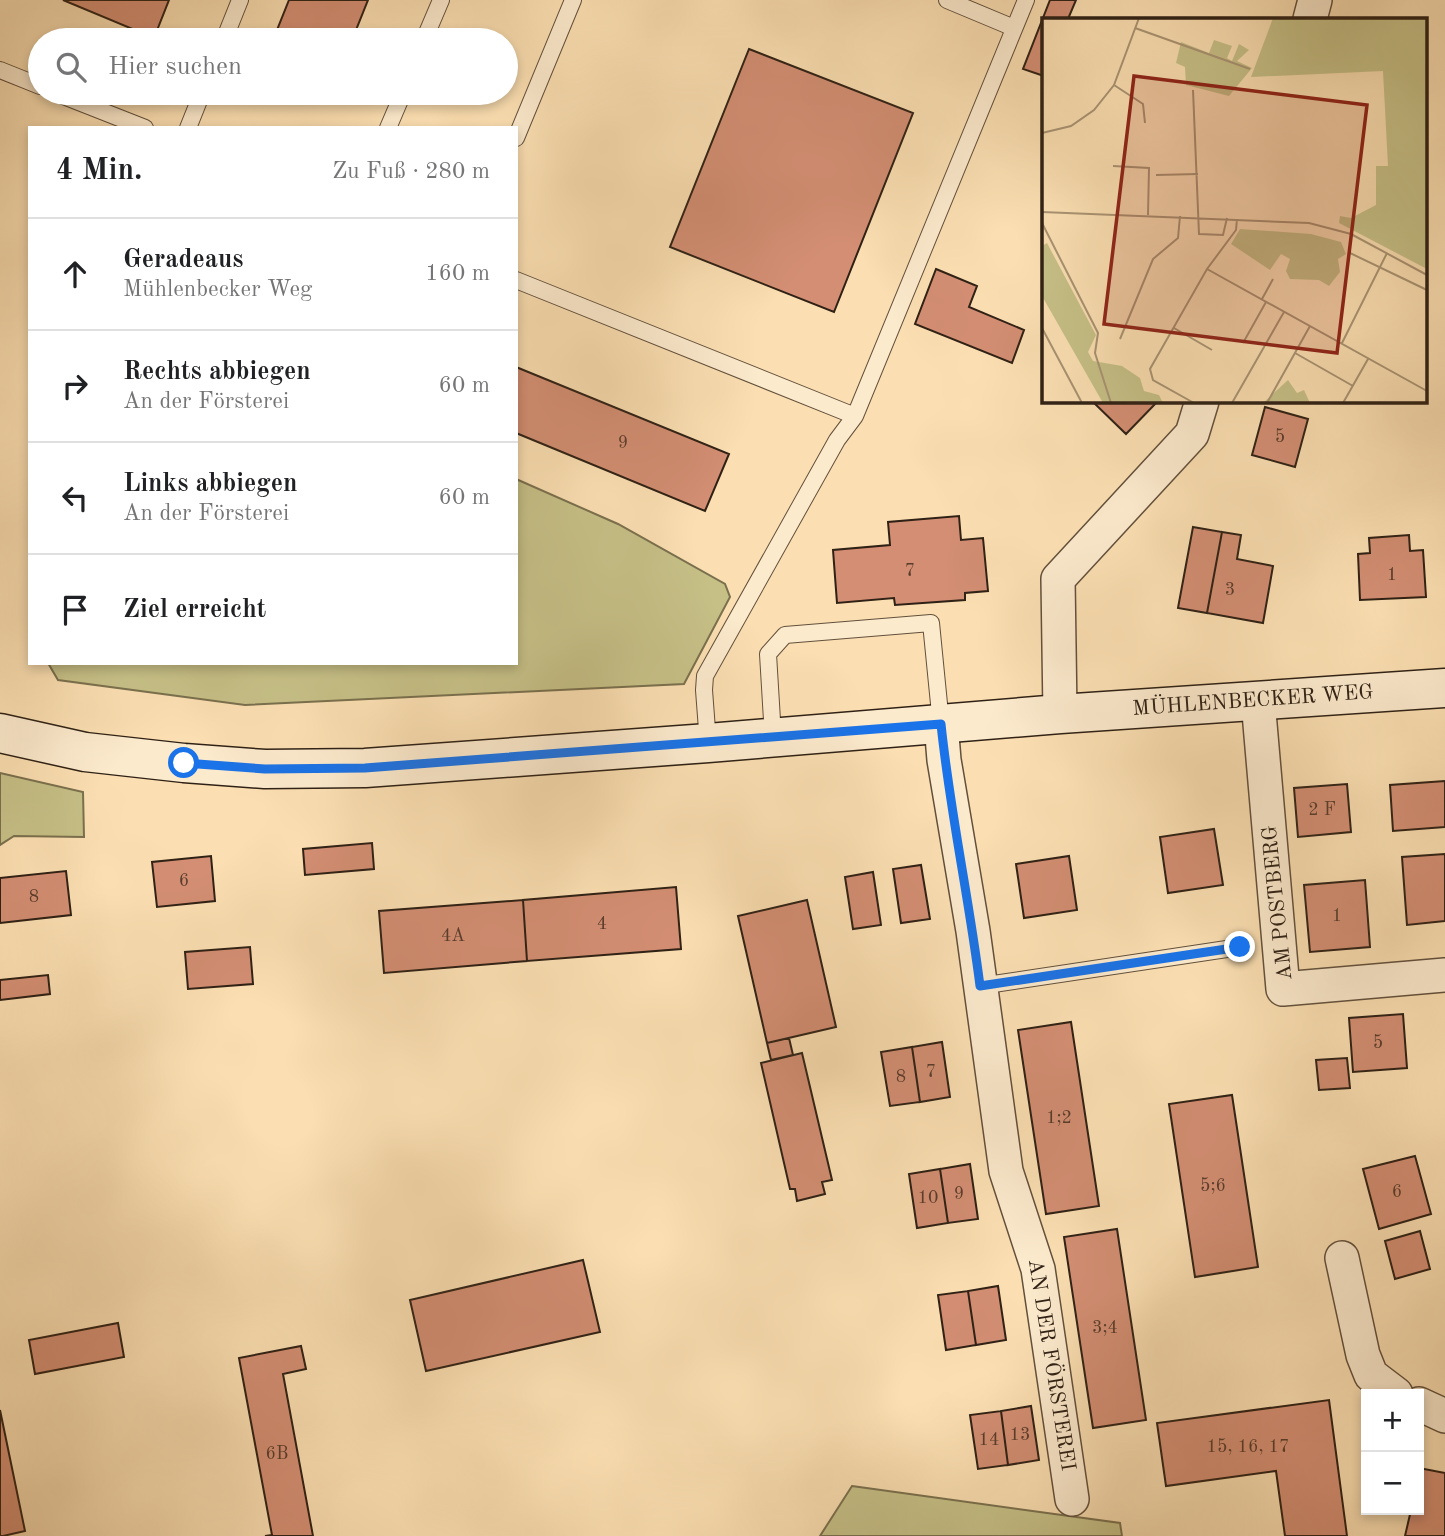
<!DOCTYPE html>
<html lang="de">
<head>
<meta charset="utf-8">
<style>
	body { margin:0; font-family:"Old Standard TT",serif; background:#f6f6f6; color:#202124 }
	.controls { position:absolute; right:21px; bottom:21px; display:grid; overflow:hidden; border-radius:0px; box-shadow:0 4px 10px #0003 }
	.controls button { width:63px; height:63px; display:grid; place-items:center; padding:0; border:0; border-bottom:2px solid #e0e0e0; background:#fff; color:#202124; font:35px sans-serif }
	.stop { position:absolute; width:21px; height:21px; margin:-16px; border:5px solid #1a73e8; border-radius:50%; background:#fff }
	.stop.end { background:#1a73e8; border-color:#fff; box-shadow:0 2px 7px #0008 }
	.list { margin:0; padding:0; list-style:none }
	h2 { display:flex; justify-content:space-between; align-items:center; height:91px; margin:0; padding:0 28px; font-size:30px }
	h2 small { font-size:23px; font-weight:400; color:#757577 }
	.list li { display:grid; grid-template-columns:46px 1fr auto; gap:21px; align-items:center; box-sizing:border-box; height:112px; padding:0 28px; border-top:2px solid #e0e0e0 }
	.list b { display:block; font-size:26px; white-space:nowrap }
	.list p { margin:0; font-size:23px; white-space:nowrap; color:#757577 }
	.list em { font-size:23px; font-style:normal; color:#757577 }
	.icon { flex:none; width:38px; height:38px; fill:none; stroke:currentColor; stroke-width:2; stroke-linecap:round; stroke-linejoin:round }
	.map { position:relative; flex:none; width:1445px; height:1536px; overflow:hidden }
	.search { position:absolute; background:#fff; box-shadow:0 4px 10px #0003; left:28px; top:28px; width:490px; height:77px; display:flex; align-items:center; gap:18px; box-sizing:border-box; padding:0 24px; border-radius:38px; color:#757577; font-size:26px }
	.panel { position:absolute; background:#fff; box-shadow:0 4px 10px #0003; left:28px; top:126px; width:490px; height:539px; border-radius:0px }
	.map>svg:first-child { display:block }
	.green { fill:#c6c087; stroke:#7a704e; stroke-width:2 }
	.building { fill:#d38e73; stroke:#2f2115; stroke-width:2 }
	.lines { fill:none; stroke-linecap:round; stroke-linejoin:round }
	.lane-casing { stroke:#62503c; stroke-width:18 }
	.street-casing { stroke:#62503c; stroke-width:36 }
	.secondary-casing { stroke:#2f2115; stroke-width:41 }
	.lane { stroke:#fceacd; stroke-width:16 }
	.street { stroke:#fceacd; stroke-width:33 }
	.secondary { stroke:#fceacd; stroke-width:38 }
	.route { stroke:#1a73e8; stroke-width:9 }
	.labels { text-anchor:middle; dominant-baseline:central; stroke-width:5; stroke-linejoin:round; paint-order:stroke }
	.number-label { font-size:18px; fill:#583c2c }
	.street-label { font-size:21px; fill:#2f2115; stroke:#fceacd }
	.inset-road { fill:none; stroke:#a99373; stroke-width:2 }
	.view { fill:#8f2418; fill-opacity:0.15; stroke:#8f2418; stroke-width:3.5 }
	.inset-edge { fill:none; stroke:#2f2115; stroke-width:3.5 }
</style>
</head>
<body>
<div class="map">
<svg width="1445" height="1536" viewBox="0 0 1445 1536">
	<rect width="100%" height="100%" fill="#fbdfb2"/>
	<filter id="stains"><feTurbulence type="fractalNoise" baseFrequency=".00286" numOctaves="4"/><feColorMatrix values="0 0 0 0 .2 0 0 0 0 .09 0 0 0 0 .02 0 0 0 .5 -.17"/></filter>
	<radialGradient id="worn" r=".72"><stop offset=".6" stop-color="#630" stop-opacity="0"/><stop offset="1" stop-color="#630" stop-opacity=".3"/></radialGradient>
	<!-- green -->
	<path class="green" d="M 516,479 L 618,524 L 725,584 L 730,597 L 684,684 L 245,705 L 58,680 L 48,663 L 516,663 Z
		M 0,773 L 83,792 L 84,837 L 14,836 L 0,845 Z
		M 852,1486 L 1120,1523 L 1122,1536 L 820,1536 Z"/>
	<!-- building -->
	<path class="building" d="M 63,0 L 169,0 L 154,38 Z
		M 289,0 L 368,0 L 352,40 L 273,40 Z
		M 1050,0 L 1076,0 L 1068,19 L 1044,19 L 1044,76 L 1023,69 Z
		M 749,49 L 913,113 L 834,312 L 670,247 Z
		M 308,93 L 331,93 L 328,100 Z
		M 936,269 L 977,286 L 969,307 L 1024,330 L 1012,363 L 915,324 Z
		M 516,367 L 729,454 L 705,511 L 516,433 Z
		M 1092,401 L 1158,401 L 1126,434 Z
		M 1265,407 L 1308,419 L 1295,467 L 1252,455 Z
		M 959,516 L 961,540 L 983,538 L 988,591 L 965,593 L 965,600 L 895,605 L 894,598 L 837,603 L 833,550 L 890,545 L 888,522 Z
		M 1193,527 L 1222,532 L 1207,613 L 1178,608 Z
		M 1222,532 L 1241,535 L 1237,559 L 1273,566 L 1263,623 L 1207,613 Z
		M 1409,535 L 1410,551 L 1423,550 L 1426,597 L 1360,600 L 1358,554 L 1370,553 L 1369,538 Z
		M 1445,781 L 1445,827 L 1393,831 L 1390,785 Z
		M 1347,784 L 1351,832 L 1298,837 L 1294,788 Z
		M 1214,829 L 1223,885 L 1168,893 L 1160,837 Z
		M 372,843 L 374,869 L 305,875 L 303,849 Z
		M 1445,854 L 1445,921 L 1407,925 L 1402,857 Z
		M 211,856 L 215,901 L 157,907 L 152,862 Z
		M 1069,856 L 1077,910 L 1024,918 L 1016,864 Z
		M 921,865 L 930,919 L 901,923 L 893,869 Z
		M 66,871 L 71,915 L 0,923 L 0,878 Z
		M 873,872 L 881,925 L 853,929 L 845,877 Z
		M 1365,880 L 1370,947 L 1310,952 L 1304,885 Z
		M 676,887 L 681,949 L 527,961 L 523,900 Z
		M 523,900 L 527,961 L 384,973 L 379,911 Z
		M 807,900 L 836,1027 L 767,1043 L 738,916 Z
		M 250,947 L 253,984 L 188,989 L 185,952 Z
		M 48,975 L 50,994 L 0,1000 L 0,980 Z
		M 1403,1014 L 1407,1068 L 1353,1072 L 1349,1018 Z
		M 1071,1022 L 1099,1206 L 1046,1214 L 1018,1030 Z
		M 789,1038 L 793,1055 L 771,1060 L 767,1043 Z
		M 942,1042 L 950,1097 L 920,1102 L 912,1047 Z
		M 912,1047 L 920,1102 L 890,1106 L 881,1052 Z
		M 802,1053 L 832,1180 L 822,1182 L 825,1194 L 797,1201 L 795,1189 L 790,1189 L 761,1063 Z
		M 1347,1058 L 1350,1088 L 1319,1090 L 1316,1060 Z
		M 1232,1095 L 1258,1267 L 1195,1277 L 1169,1104 Z
		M 1415,1156 L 1431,1214 L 1379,1229 L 1363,1169 Z
		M 970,1164 L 978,1219 L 948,1223 L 940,1169 Z
		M 940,1169 L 948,1223 L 917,1228 L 909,1174 Z
		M 1117,1229 L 1146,1420 L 1093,1428 L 1064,1237 Z
		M 1420,1231 L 1430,1269 L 1395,1279 L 1385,1241 Z
		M 583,1260 L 600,1332 L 426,1371 L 410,1300 Z
		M 998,1286 L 1006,1340 L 976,1345 L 968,1291 Z
		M 968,1291 L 976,1345 L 946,1350 L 938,1295 Z
		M 118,1323 L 124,1357 L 35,1374 L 29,1340 Z
		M 301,1346 L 306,1369 L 283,1374 L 313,1536 L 265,1536 L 272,1535 L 239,1358 Z
		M 1329,1400 L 1347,1536 L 1285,1536 L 1276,1471 L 1166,1486 L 1157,1423 Z
		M 1031,1406 L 1039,1460 L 1008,1465 L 1001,1411 Z
		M 0,1410 L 25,1531 L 3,1536 L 0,1536 Z
		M 1001,1411 L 1008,1465 L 978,1469 L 970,1415 Z
		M 1419,1468 L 1445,1473 L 1445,1536 L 1405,1536 L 1411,1510 L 1419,1510 Z"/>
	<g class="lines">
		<!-- lane casing -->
		<g class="lane-casing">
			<path id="lane" d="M 947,0 L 1014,28
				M 224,40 L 240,0
				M 424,40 L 441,0
				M 0,70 L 40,86
				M 56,93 L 145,128
				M 188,128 L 202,93
				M 388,128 L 403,93
				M 516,138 L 573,0
				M 516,280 L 855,416 L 1026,0
				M 773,737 L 768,654 L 785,635 L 931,623 L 941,724
				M 708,743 L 704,690 L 705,676 L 837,440 L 855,416
				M 980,986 L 1240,947"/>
		</g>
		<!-- street casing -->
		<g class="street-casing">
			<path id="street" d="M 1310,19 L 1315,0
				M 1258,701 L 1283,989 L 1445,975
				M 1060,714 L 1058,579 L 1192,434 L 1202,401
				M 941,724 L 944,760 L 973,931 L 1006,1171 L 1038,1269 L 1072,1499
				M 1342,1258 L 1363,1355 L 1371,1375 L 1396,1394
				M 1419,1404 L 1445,1416"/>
		</g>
		<!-- secondary casing -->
		<g class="secondary-casing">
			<path id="secondary" d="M 0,733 L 85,752 L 184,763 L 265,769 L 365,768 L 708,743 L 1060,714 L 1445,688"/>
		</g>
		<!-- lane -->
		<use href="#lane" class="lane"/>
		<!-- street -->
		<use href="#street" class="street"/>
		<!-- secondary -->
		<use href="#secondary" class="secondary"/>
	</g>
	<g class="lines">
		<!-- route -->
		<path class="route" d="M 184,763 L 265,769 L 365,768 L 941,724 C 950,812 969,898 980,986 L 1240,947"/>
	</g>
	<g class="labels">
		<!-- number labels -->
		<g class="number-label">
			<text x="1280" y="437">5</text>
			<text x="623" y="443">9</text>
			<text x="910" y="571">7</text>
			<text x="1392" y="575">1</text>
			<text x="1230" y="590">3</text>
			<text x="1322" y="810">2 F</text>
			<text x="184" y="881">6</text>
			<text x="34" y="897">8</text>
			<text x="1337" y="916">1</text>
			<text x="602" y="924">4</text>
			<text x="453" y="936">4A</text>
			<text x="1378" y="1043">5</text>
			<text x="931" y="1072">7</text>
			<text x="901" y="1077">8</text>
			<text x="1059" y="1118">1;2</text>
			<text x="1213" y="1186">5;6</text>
			<text x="1397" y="1192">6</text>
			<text x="959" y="1194">9</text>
			<text x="928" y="1198">10</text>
			<text x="1105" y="1328">3;4</text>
			<text x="1020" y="1435">13</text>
			<text x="989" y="1440">14</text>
			<text x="1248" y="1447">15, 16, 17</text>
			<text x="277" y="1454">6B</text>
		</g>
		<!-- street labels -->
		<g class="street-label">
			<text transform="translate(1253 701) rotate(-4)">MÜHLENBECKER WEG</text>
			<text transform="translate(1278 903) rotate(-96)">AM POSTBERG</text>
			<text transform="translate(1051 1365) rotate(81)">AN DER FÖRSTEREI</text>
		</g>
	</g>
	<!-- overview -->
	<g transform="translate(1042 18)">
		<rect width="385" height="385" fill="#fbdfb2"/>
		<path d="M 231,0 L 385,0 L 385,251 L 297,205 L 298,198 L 309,200 L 334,187 L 334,148 L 346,148 L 341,53 L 209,59 ZM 172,22 L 190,28 L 185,40 L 190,43 L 197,26 L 207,32 L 195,43 L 210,50 L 187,78 L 144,67 L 143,49 L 134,45 L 139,24 L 167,35 ZM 198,211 L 269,216 L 299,224 L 304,236 L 296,241 L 298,254 L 287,268 L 277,262 L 248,261 L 244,253 L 248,241 L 239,236 L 228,252 L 189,226 ZM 5,225 L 54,317 L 46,334 L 51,343 L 80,348 L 98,360 L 102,373 L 117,377 L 121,385 L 61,385 L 0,278 L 0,228 ZM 246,362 L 255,375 L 262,372 L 268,385 L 221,385 Z" fill="#c6c087"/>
		<path class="inset-road" d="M 93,10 L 208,51M 72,67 L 101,86 L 103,105M 151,72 L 157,216 L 181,217 L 185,200M 0,115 L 29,108 L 52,92 L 72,67 L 97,0M 71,148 L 107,150 L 106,197M 114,157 L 156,156M 0,194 L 267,205 L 309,216 L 385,257M 0,205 L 56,315 L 53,335 L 69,385M 308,235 L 385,272M 165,251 L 194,212 L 195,201M 220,281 L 231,261M 0,310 L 40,385M 132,310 L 170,332M 78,321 L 111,241 L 136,220 L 138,198M 201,325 L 224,284M 300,325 L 345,235M 253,335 L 311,368M 152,385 L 111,362 L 108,351 L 165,251 L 385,373M 190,385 L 242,294M 225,385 L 268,308M 301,385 L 326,341"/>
		<path class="view" d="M 92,58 L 325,87 L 295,335 L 62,306 Z"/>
		<rect width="385" height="385" class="inset-edge"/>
	</g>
	<rect width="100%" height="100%" filter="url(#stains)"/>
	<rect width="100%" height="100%" fill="url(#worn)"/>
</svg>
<div class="controls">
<button>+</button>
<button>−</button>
</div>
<div class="stop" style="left:184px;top:763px"></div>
<div class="stop end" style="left:1240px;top:947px"></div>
<div class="search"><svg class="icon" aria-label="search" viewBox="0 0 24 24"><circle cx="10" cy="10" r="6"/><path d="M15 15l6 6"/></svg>Hier suchen</div>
<section class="panel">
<h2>4 Min.<small>Zu Fuß · 280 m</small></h2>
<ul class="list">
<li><svg class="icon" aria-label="ahead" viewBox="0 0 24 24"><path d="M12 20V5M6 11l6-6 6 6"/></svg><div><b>Geradeaus</b><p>Mühlenbecker Weg</p></div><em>160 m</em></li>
<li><svg class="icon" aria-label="right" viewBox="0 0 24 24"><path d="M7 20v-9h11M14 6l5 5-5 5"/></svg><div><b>Rechts abbiegen</b><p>An der Försterei</p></div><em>60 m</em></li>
<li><svg class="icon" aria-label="left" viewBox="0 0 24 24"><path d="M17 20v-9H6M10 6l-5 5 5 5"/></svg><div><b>Links abbiegen</b><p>An der Försterei</p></div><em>60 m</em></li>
<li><svg class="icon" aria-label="arrive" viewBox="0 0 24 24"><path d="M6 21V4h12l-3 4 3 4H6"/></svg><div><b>Ziel erreicht</b></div></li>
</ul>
</section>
</div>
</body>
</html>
